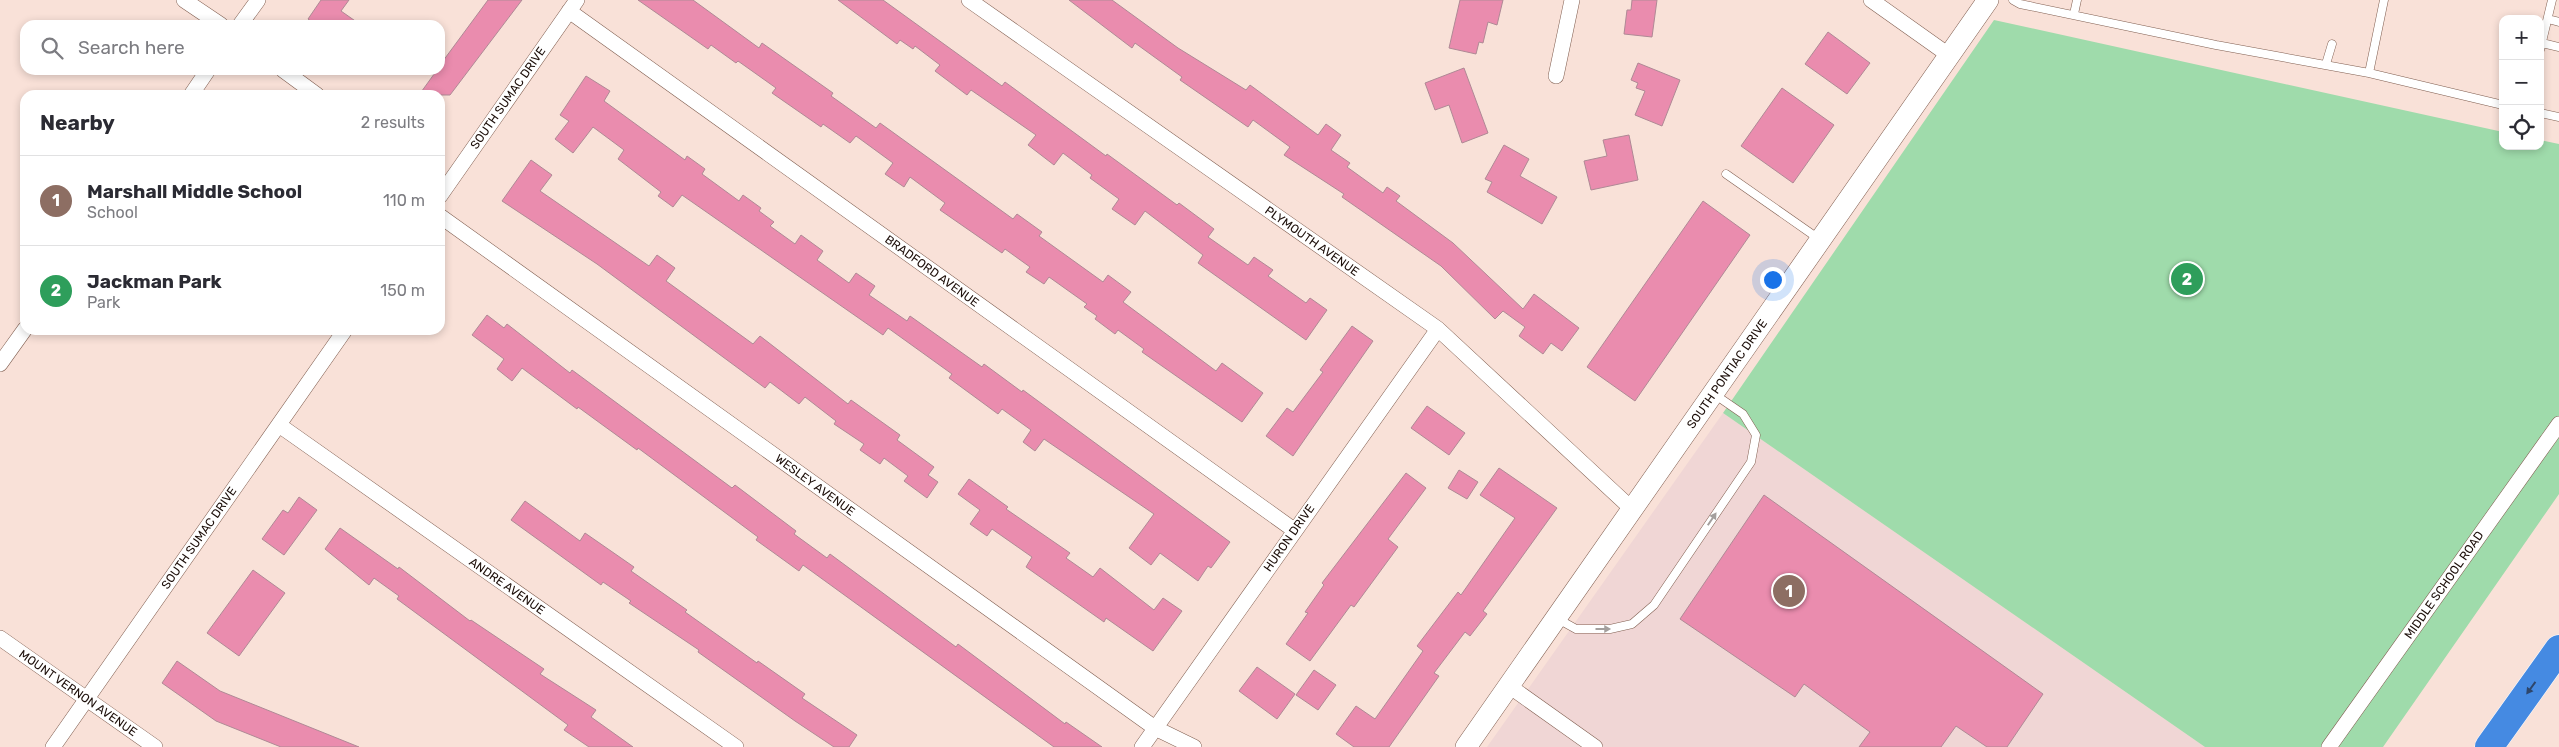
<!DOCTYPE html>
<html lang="en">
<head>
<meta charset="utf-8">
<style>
	body { margin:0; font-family:Rubik,sans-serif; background:#f2f2f3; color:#2b2b33 }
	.controls { position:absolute; right:15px; top:15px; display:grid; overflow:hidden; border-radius:10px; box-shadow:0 2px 8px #0003 }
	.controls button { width:45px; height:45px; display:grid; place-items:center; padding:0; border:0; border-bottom:1px solid #e1e1e2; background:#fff; color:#2b2b33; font:25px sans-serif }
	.you { position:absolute; left:1772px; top:279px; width:18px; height:18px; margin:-12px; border:4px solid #fff; border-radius:50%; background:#1a73e8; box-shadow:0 0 0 8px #1a73e833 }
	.badge { display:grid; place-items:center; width:32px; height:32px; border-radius:50%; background:#a9702f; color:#fff; font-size:16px; font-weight:700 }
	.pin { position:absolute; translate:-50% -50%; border:2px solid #fff; box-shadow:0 1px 5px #0006 }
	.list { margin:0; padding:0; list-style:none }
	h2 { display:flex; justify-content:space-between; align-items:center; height:65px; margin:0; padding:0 20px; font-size:21px }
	h2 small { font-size:16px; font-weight:400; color:#7c7c81 }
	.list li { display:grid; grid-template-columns:32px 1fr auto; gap:15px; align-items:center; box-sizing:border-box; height:90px; padding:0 20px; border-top:1px solid #e1e1e2 }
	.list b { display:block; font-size:19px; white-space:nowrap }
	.list p { margin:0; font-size:16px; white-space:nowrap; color:#7c7c81 }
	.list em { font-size:16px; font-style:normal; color:#7c7c81 }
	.icon { flex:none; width:28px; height:28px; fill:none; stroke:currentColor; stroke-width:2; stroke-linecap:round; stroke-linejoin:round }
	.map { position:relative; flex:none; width:2559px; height:747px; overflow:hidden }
	.search { position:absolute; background:#fff; box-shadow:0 2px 8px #0003; left:20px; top:20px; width:425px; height:55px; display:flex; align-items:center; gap:12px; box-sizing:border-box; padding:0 18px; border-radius:15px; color:#7c7c81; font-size:19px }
	.panel { position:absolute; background:#fff; box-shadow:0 2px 8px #0003; left:20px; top:90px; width:425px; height:245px; border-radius:15px }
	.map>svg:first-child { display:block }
	.education { fill:#f0d6d5 }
	.green { fill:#9fdbab }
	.building { fill:#ea8cae; stroke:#af8995 }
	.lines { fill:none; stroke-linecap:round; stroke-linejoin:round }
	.lane-casing { stroke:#815f51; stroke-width:9 }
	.street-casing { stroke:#815f51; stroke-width:16 }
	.secondary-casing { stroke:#815f51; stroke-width:22 }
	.highway-casing { stroke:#fff; stroke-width:29 }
	.lane { stroke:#fff; stroke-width:8 }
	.street { stroke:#fff; stroke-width:15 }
	.secondary { stroke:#fff; stroke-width:21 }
	.highway { stroke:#458ae2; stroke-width:28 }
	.oneway { fill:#a49f9d }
	.oneway2 { fill:#2e466b }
	.labels { text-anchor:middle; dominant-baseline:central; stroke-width:4; stroke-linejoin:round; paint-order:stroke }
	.street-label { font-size:12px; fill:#1c0e09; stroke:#fff }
</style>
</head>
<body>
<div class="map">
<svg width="2559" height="747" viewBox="0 0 2559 747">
	<rect width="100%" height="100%" fill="#f9e1d8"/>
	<!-- education -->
	<path class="education" d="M 1723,413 L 2205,747 L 1487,747 Z"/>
	<!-- green -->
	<path class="green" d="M 1994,20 L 2503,132 L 2503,146 L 2540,146 L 2540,140 L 2559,144 L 2559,494 L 2383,747 L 2205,747 L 1723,413 Z"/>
	<!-- building -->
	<path class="building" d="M 321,0 L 349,0 L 341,11 L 361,25 L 316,25 L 308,19 Z
		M 488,0 L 522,0 L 450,95 L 419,95 L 437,70 L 440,70 L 440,65 Z
		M 638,0 L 693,0 L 759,48 L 762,43 L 833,93 L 831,96 L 876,128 L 880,123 L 1013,219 L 1017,214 L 1042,232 L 1039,236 L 1103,282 L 1108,275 L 1131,292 L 1123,302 L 1216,371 L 1222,363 L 1263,393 L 1242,422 L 1142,352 L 1144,349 L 1118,330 L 1115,334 L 1095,319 L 1097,316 L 1084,307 L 1087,304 L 1049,277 L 1044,284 L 1026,272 L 1030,267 L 1005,249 L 1002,253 L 940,210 L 945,203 L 910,177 L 904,187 L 885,174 L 893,163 L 856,136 L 850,143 L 823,124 L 821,127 L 772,93 L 776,88 L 738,61 L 736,63 L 711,45 L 708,49 Z
		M 838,0 L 883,0 L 1002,86 L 1005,82 L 1106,156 L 1107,154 L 1177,205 L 1179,203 L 1214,229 L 1208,237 L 1248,265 L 1254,257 L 1273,270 L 1268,276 L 1306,303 L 1310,298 L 1327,310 L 1306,340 L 1198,263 L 1203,255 L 1145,211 L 1135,225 L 1112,209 L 1119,199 L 1090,178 L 1092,175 L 1063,153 L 1054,165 L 1028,145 L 1036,135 L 971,90 L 967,95 L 935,71 L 940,65 L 915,46 L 913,49 L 900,40 L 897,44 Z
		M 1069,0 L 1112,0 L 1178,48 L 1246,90 L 1250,85 L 1318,135 L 1326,124 L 1341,135 L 1331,150 L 1350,163 L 1347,167 L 1383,193 L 1387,187 L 1400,196 L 1396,201 L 1453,243 L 1523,309 L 1534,294 L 1579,328 L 1562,351 L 1551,343 L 1543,354 L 1519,336 L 1525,327 L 1503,311 L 1495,319 L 1441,266 L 1342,197 L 1344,194 L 1284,155 L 1290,147 L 1253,120 L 1248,127 L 1180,80 L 1182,77 L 1135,43 L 1132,48 Z
		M 1460,0 L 1503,0 L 1497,25 L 1488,22 L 1483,43 L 1479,42 L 1476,54 L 1449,48 Z
		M 1632,0 L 1657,0 L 1652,37 L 1624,34 L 1627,10 L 1631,10 Z
		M 1828,32 L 1870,63 L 1847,94 L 1805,64 Z
		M 1638,63 L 1680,80 L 1662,126 L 1635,115 L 1645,91 L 1636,88 L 1638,83 L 1631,80 Z
		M 1464,68 L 1488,133 L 1462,143 L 1449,105 L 1435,110 L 1425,83 Z
		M 586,76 L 610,91 L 604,101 L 685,160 L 687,156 L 705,169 L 702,174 L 739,201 L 743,195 L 761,208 L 759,211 L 774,222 L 770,226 L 795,244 L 801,235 L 823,251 L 817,260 L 849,283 L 856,273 L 875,286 L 869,295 L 907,321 L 910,316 L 982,367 L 984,364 L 1022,392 L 1023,390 L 1230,542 L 1211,568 L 1208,566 L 1198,581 L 1160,553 L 1151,565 L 1129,548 L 1154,514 L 1044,439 L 1035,451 L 1023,442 L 1031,430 L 1002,409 L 998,414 L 949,378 L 952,374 L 888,328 L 883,335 L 682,195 L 673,207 L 658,196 L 661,192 L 618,159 L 624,150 L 593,127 L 573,153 L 555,139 L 569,121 L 560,115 Z
		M 1782,88 L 1834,125 L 1793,183 L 1741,146 Z
		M 1629,135 L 1638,180 L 1591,190 L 1584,161 L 1607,156 L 1603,140 Z
		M 1504,145 L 1529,159 L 1520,176 L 1557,197 L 1542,224 L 1487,192 L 1492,182 L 1485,179 Z
		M 531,160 L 552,175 L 540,191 L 649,266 L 657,255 L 675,268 L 666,281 L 753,344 L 760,336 L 848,404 L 851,400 L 900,435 L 897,440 L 934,467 L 928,475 L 938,482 L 927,498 L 904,481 L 908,476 L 884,458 L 880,464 L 860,450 L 864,444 L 834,424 L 836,421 L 805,397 L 799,404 L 770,382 L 765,388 L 597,264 L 502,201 Z
		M 1703,201 L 1750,235 L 1635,401 L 1587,367 Z
		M 487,315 L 504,328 L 507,324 L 570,373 L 572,370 L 732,488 L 735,485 L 796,531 L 794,534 L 827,558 L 830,554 L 956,647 L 958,644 L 1065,724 L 1066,722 L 1102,747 L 1054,747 L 803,565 L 799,571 L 756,540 L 758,537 L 638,448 L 637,450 L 578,407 L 577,409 L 522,368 L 512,381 L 497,369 L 504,359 L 472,335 Z
		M 1352,326 L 1373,341 L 1293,456 L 1266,436 L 1287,408 L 1293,412 L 1323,372 L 1320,370 Z
		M 1427,406 L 1465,433 L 1449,455 L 1411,428 Z
		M 1499,468 L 1557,508 L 1483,611 L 1487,614 L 1470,636 L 1465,632 L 1434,673 L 1439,676 L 1389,747 L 1354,747 L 1336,734 L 1356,706 L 1375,719 L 1423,651 L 1417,646 L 1458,592 L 1461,595 L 1515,518 L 1480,495 Z
		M 1459,470 L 1478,482 L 1467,499 L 1448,488 Z
		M 1406,473 L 1426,488 L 1388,539 L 1398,547 L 1354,607 L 1351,605 L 1310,661 L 1286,644 L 1308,613 L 1305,612 L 1324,585 L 1322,583 Z
		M 969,479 L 1008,507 L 1006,509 L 1070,553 L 1066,558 L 1093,577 L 1100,568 L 1154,610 L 1163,598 L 1182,611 L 1153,651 L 1106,618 L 1104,622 L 1026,567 L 1032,557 L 992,529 L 987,536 L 970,524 L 980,510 L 958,494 Z
		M 1764,495 L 2043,694 L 2007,747 L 1987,747 L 1956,726 L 1941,747 L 1859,747 L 1870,732 L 1804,684 L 1795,697 L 1680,619 Z
		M 299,497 L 317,510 L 284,555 L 262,539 L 283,510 L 288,513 Z
		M 525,501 L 580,541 L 585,533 L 634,567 L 631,571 L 687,610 L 685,612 L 757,663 L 758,661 L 805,694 L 802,698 L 857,735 L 849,747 L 834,747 L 795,721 L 698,652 L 699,650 L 629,603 L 631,601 L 603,582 L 601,585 L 511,520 Z
		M 340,528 L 398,569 L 399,567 L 470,621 L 471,620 L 544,669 L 540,674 L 596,710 L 591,717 L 633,747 L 589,747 L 564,730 L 568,725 L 397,599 L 399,596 L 374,578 L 369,585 L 325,549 Z
		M 253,570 L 285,593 L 239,656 L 207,633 Z
		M 177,661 L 220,691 L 359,747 L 281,747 L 216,721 L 162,683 Z
		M 1257,667 L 1295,694 L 1277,719 L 1239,691 Z
		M 1314,670 L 1336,685 L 1318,710 L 1296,695 Z"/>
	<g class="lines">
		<!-- lane casing -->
		<g class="lane-casing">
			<path id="lane" d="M 2013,0 L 2020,4 L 2216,45 L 2369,73 L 2503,105
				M 2074,14 L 2077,0
				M 2548,19 L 2559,22
				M 2542,43 L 2559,47
				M 2540,50 L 2552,0
				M 2326,64 L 2332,44
				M 2369,73 L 2384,0
				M 2540,113 L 2559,117
				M 1726,174 L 1819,239
				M 1558,619 L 1576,629 L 1610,629 L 1632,624 L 1654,605 L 1751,462 L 1756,435 L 1743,414 L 1714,394"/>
		</g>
		<!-- street casing -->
		<g class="street-casing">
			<path id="street" d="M 184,0 L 221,25
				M 969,0 L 1438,329 L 1633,510
				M 1871,0 L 1950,56
				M 569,11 L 1294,530
				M 240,25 L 258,0
				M 283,70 L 317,95
				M 1556,76 L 1572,0
				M 191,95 L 208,70
				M 440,196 L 577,0
				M 440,216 L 1155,728 L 1194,747
				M 0,364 L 25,329
				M 279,425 L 736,747
				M 0,638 L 155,747
				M 1509,686 L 1595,747
				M 53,747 L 345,330
				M 1142,747 L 1438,329
				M 2329,747 L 2559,424"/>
		</g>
		<!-- secondary casing -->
		<g class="secondary-casing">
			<path id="secondary" d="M 1466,747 L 1988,0"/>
		</g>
		<!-- highway casing -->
		<g class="highway-casing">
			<path id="highway" d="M 2489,747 L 2559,649"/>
		</g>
		<!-- lane -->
		<use href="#lane" class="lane"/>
		<!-- street -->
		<use href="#street" class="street"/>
		<!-- secondary -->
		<use href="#secondary" class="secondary"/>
		<!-- highway -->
		<use href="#highway" class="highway"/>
	</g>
	<!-- one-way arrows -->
	<defs><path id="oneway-solid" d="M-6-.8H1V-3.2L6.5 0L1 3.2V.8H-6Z" transform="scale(1.25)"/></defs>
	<g class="oneway">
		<use href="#oneway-solid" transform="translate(1712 519) rotate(-56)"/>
		<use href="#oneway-solid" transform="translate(1603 629)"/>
	</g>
	<use class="oneway2" href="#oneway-solid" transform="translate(2531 688) rotate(126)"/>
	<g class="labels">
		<!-- street labels -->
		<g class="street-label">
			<text transform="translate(508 98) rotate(-55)">SOUTH SUMAC DRIVE</text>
			<text transform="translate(1312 241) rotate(35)">PLYMOUTH AVENUE</text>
			<text transform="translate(932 271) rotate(36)">BRADFORD AVENUE</text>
			<text transform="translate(1727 374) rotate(-55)">SOUTH PONTIAC DRIVE</text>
			<text transform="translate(815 485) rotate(36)">WESLEY AVENUE</text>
			<text transform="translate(199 538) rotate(-55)">SOUTH SUMAC DRIVE</text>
			<text transform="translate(1289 538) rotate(-55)">HURON DRIVE</text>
			<text transform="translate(2444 585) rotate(-55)">MIDDLE SCHOOL ROAD</text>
			<text transform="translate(507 586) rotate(35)">ANDRE AVENUE</text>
			<text transform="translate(78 693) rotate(35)">MOUNT VERNON AVENUE</text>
		</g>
	</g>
</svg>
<div class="controls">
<button>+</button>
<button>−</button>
<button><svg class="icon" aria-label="locate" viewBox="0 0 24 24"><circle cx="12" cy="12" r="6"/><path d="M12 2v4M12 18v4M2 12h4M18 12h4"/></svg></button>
</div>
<div class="you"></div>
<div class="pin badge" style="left:1789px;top:591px;background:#8d6e63">1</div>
<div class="pin badge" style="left:2187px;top:279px;background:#2e9e5b">2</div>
<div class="search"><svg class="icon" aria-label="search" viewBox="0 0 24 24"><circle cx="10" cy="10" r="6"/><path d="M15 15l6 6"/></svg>Search here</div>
<section class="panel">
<h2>Nearby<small>2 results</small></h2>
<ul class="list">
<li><span class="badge" style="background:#8d6e63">1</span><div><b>Marshall Middle School</b><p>School</p></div><em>110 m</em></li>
<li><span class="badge" style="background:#2e9e5b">2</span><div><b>Jackman Park</b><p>Park</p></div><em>150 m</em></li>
</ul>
</section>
</div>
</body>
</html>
